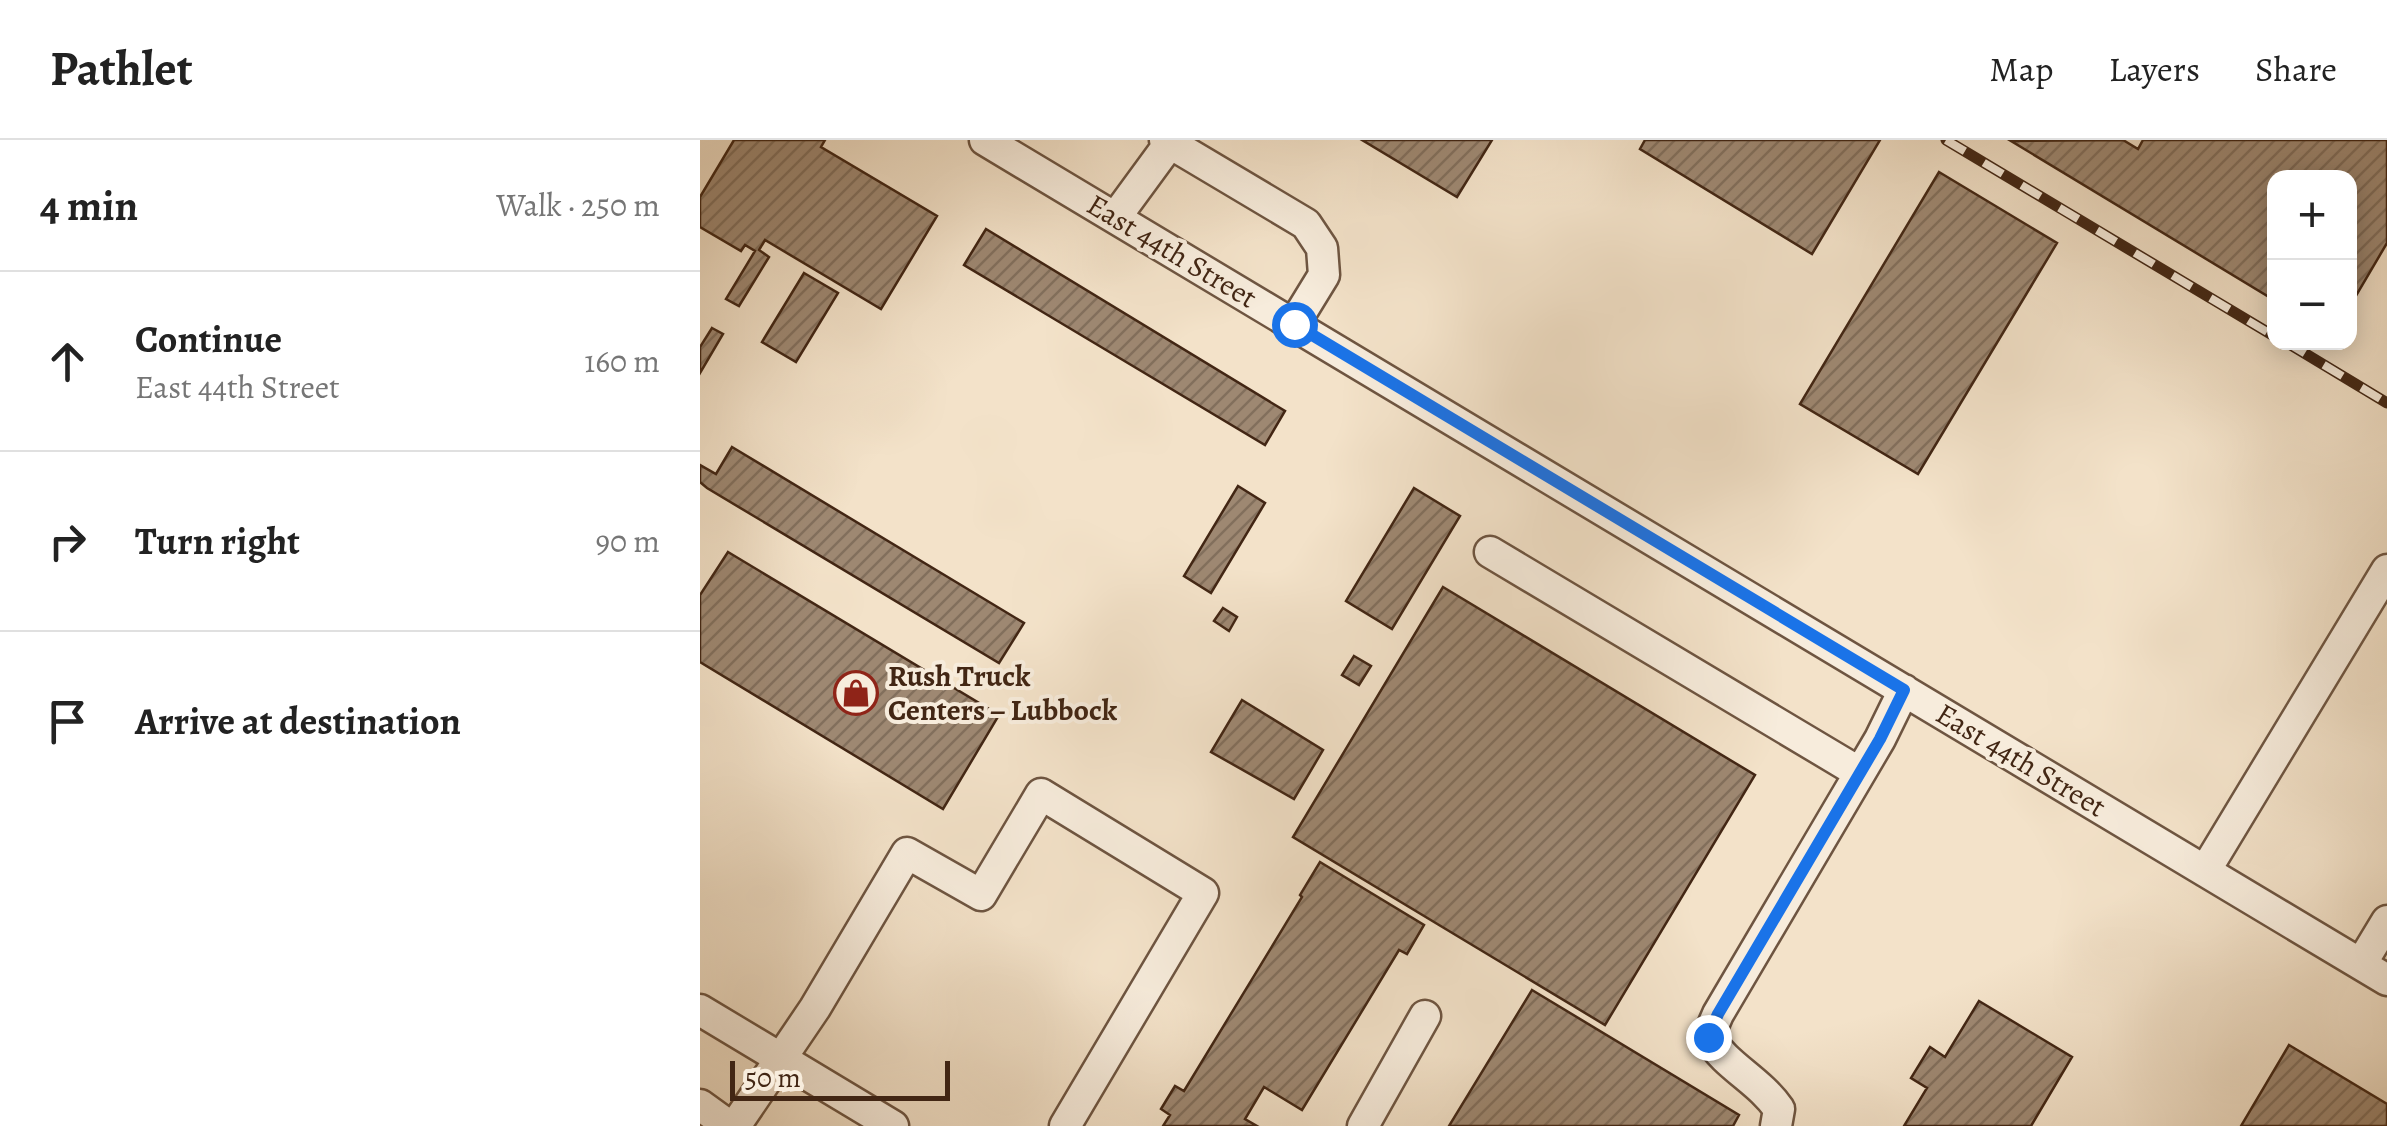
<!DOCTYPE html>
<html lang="en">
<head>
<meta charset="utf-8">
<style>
	body { margin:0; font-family:Alegreya,serif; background:#f6f6f6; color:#222 }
	.controls { position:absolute; right:30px; top:30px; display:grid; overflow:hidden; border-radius:20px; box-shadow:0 5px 25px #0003 }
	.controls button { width:90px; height:90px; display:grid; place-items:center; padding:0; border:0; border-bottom:2px solid #e0e0e0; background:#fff; color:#222; font:50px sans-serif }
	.scale { position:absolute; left:30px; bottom:25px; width:220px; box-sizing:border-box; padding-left:10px; border:5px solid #422614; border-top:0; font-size:28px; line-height:35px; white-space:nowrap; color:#422614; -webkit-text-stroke:8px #f7ecdc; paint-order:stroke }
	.stop { position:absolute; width:30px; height:30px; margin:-22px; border:8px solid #1a73e8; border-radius:50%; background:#fff }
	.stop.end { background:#1a73e8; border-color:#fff; box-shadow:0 2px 10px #0008 }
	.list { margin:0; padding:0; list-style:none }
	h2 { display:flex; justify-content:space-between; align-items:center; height:130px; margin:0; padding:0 40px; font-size:42px }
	h2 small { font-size:32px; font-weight:400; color:#767676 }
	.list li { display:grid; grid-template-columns:65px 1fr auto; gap:30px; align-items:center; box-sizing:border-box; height:180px; padding:0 40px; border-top:2px solid #e0e0e0 }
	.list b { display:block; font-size:38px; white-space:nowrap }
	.list p { margin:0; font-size:32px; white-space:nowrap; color:#767676 }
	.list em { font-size:32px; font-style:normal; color:#767676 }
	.icon { flex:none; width:55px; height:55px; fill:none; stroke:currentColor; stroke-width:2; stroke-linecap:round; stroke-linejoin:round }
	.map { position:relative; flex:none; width:1687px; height:986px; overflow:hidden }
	header { display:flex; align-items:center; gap:60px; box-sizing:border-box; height:140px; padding:0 50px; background:#fff; border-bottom:2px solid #e0e0e0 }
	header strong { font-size:48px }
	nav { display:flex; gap:55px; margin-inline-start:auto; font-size:35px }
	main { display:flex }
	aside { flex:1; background:#fff }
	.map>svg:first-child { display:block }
	.building { fill:url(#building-hatch); stroke:#422614; stroke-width:2.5 }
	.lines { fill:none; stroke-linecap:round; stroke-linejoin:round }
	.minor-casing { stroke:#6e5541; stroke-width:35 }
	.minor { stroke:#f7ecdc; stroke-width:30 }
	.rail-casing { stroke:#422614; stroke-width:11 }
	.rail { stroke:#f7ecdc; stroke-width:8; stroke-dasharray:22; stroke-linecap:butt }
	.route { stroke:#1a73e8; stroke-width:12 }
	.labels { text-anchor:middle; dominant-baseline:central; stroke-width:8; stroke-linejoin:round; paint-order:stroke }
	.street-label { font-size:30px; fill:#422614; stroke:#f7ecdc }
	.poi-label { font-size:30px; font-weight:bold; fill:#422614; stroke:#f7ecdc; text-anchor:start }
</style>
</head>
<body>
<header>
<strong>Pathlet</strong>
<nav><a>Map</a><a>Layers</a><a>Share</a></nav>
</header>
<main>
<aside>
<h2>4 min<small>Walk · 250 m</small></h2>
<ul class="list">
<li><svg class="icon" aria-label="ahead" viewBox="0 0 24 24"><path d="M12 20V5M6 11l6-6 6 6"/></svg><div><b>Continue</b><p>East 44th Street</p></div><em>160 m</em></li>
<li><svg class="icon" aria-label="right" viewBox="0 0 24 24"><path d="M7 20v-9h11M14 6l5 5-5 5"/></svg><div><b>Turn right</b></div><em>90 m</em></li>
<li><svg class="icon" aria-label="arrive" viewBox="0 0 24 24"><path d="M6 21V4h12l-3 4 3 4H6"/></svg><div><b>Arrive at destination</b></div></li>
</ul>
</aside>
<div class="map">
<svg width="1687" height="986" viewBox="0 0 1687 986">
	<defs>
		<pattern id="building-hatch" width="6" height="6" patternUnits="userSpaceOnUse" patternTransform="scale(2.5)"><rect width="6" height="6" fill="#9e8872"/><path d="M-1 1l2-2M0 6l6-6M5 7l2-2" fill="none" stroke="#826f5c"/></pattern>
	</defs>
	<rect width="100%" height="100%" fill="#f3e2c9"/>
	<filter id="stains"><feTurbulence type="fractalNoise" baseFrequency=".002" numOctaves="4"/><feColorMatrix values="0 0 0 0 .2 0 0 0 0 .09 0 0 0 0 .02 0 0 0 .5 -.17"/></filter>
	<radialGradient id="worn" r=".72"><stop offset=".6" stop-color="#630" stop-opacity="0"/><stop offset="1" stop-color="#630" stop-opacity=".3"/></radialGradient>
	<!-- building -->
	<path class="building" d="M 34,0 L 125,0 L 121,7 L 237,76 L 181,169 L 65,100 L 59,110 L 69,117 L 39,166 L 26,159 L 55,111 L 45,105 L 41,111 L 0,87 L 0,57 Z
		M 662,0 L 792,0 L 757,57 Z
		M 945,0 L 1180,0 L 1112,114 L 940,9 Z
		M 1423,0 L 1438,9 L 1443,0 L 1687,0 L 1687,103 L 1650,166 L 1650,38 L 1574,38 L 1574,160 L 1311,1 Z
		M 1239,32 L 1357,103 L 1218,334 L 1100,264 Z
		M 286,89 L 585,271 L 565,305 L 264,125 Z
		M 104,133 L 138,153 L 96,222 L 62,202 Z
		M 12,188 L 23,194 L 0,233 L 0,207 Z
		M 32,307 L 324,483 L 299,523 L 7,348 L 0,342 L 0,325 L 16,334 Z
		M 538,346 L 565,363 L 511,453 L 484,436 Z
		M 714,348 L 760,376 L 692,489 L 646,461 Z
		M 28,412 L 299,575 L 243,669 L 0,522 L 0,455 Z
		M 743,447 L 1055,635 L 905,885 L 593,697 Z
		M 523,468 L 537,477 L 529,491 L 514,481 Z
		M 654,516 L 671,526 L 659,545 L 642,535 Z
		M 542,560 L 623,610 L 594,659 L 511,612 Z
		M 620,722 L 724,785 L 707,814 L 699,810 L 602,970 L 564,947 L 545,979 L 557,986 L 463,986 L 470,975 L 461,969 L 475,946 L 484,951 L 602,757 L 600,755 Z
		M 832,850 L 1039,975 L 1033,986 L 749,986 Z
		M 1279,861 L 1372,917 L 1331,986 L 1204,986 L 1227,948 L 1211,938 L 1230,907 L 1245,917 Z
		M 1589,905 L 1687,964 L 1687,986 L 1541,986 Z"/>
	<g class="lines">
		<!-- minor casing -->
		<g class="minor-casing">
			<path id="minor" d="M 285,0 L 1687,840
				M 465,0 L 606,84 L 622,108 L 624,135 L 594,184
				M 415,78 L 470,3
				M 790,412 L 1160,633
				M 1505,731 L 1687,430
				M 1661,824 L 1687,781
				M 0,870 L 193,986
				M 0,965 L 29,986
				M 35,986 L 115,868 L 207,713 L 281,755 L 341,654 L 503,753 L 365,986
				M 663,986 L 725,876
				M 1076,986 L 1079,969 C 1059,940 1027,927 1008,897 L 1018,874 L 1180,599 L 1204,550"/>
		</g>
		<!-- minor -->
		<use href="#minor" class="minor"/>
		<!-- rail casing -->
		<g class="rail-casing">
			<path id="rail" d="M 1246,0 L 1574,196
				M 1586,202 L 1687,263"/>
		</g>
		<!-- rail -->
		<use href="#rail" class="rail"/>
	</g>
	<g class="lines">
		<!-- route -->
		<path class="route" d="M 594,184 L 1204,550 L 1180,599 L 1018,874 L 1008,897"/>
	</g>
	<!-- icons -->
	<defs>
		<g id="shop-ring" transform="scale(2.25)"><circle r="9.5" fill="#f7ecdc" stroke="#8f2418" stroke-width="1.5"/><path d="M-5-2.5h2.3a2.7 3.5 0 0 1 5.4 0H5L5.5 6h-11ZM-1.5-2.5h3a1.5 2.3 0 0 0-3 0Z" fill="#8f2418"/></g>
	</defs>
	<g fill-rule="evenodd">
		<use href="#shop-ring" x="156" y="553"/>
	</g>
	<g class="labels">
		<!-- street labels -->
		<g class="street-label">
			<text transform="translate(472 111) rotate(31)">East 44th Street</text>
			<text transform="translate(1321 620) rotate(31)">East 44th Street</text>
		</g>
		<!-- poi labels -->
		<g class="poi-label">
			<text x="188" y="536">Rush Truck<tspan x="188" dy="34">Centers – Lubbock</tspan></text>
		</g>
	</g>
	<rect width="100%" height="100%" filter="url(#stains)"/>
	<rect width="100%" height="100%" fill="url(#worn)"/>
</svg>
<div class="controls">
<button>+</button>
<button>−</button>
</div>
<div class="scale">50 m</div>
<div class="stop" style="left:594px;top:184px"></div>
<div class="stop end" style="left:1008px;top:897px"></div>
</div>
</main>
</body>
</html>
